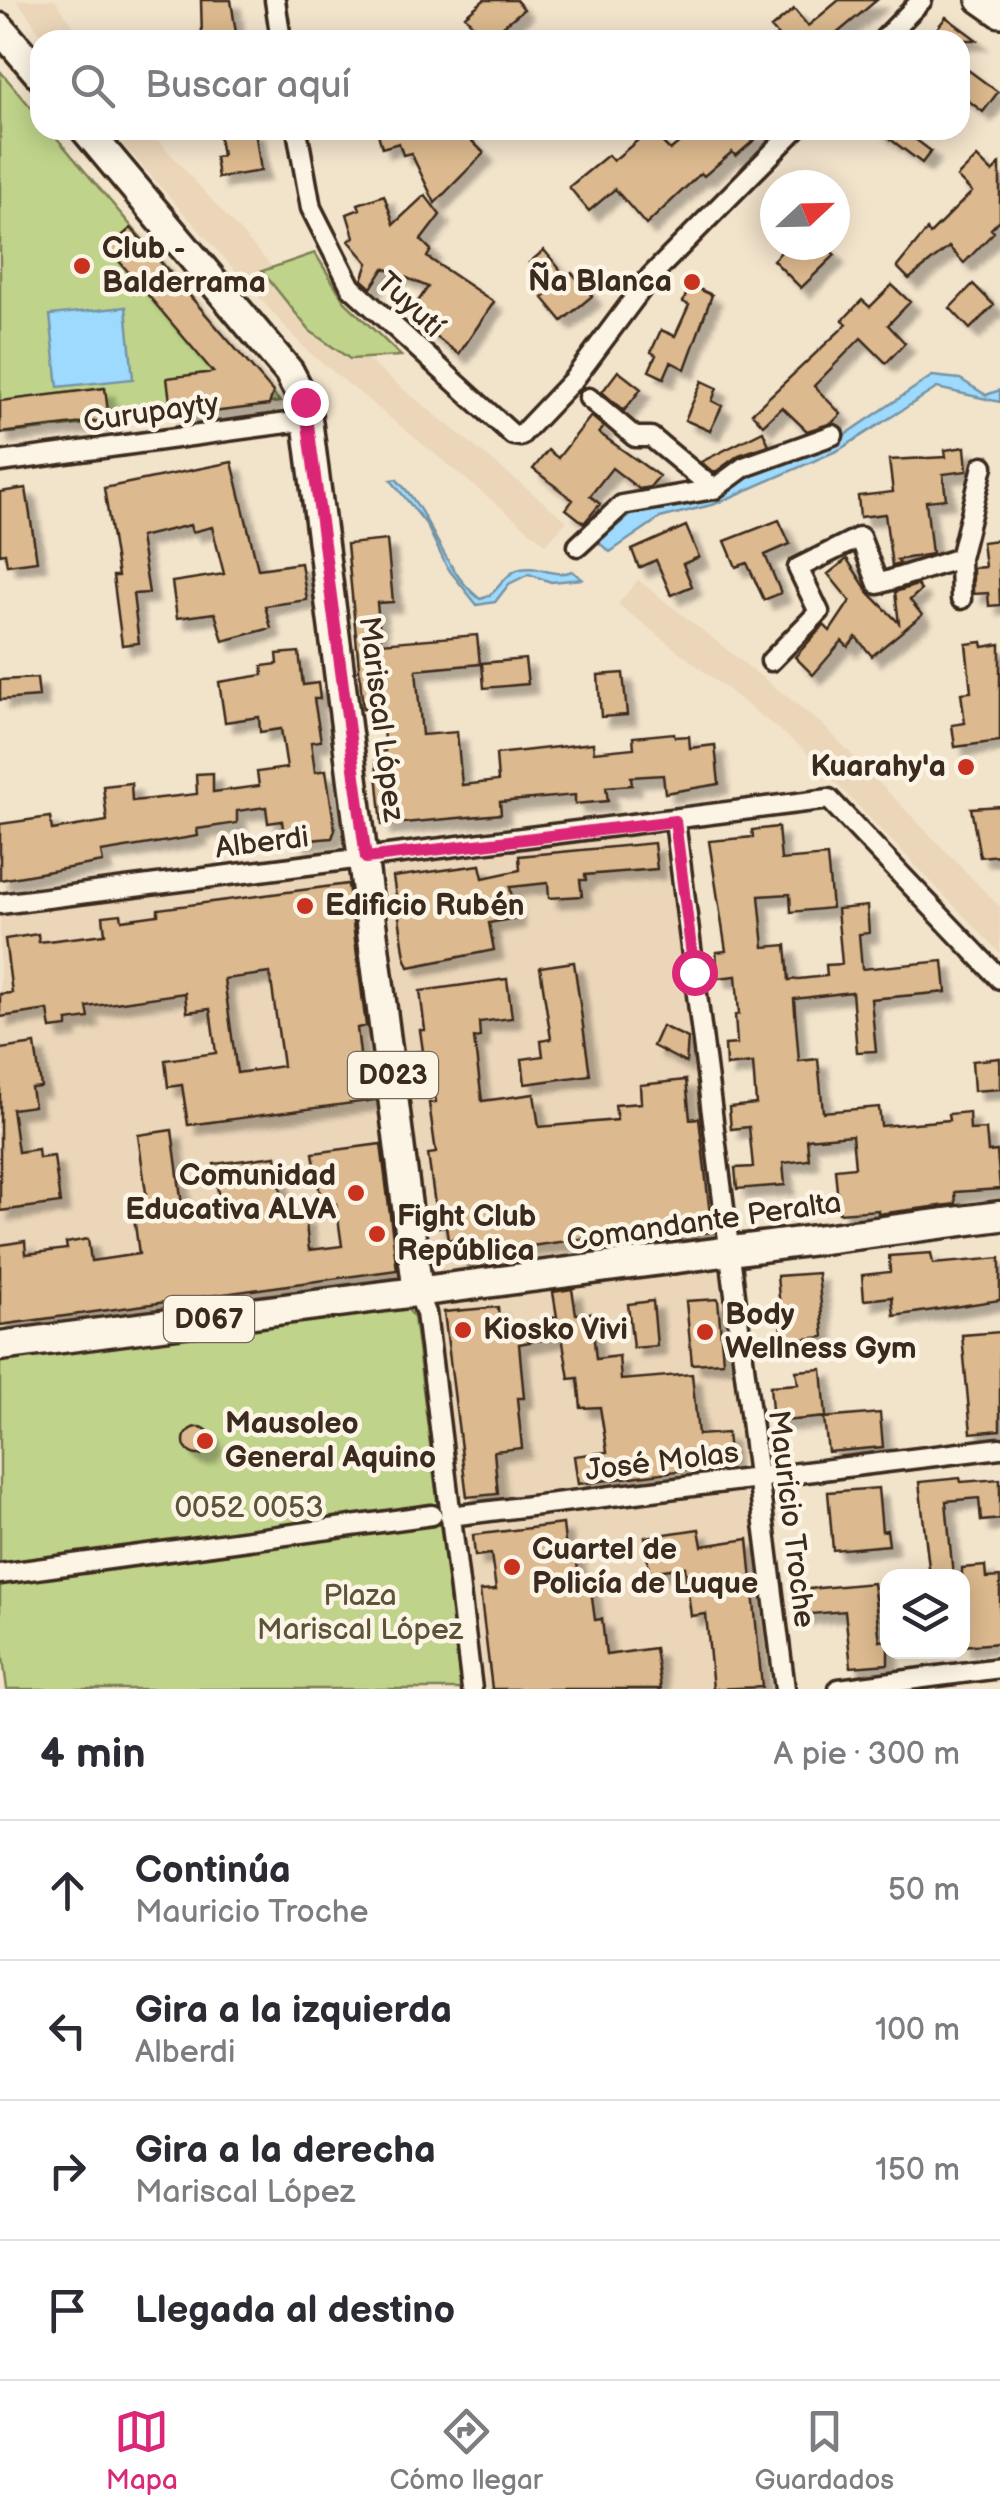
<!DOCTYPE html>
<html lang="es">
<head>
<meta charset="utf-8">
<style>
	body { margin:0; font-family:"Balsamiq Sans",sans-serif; background:#f7f7f7; color:#2b2b33 }
	.controls { position:absolute; right:30px; bottom:30px; display:grid; overflow:hidden; border-radius:20px; box-shadow:0 5px 25px #0003 }
	.controls button { width:90px; height:90px; display:grid; place-items:center; padding:0; border:0; border-bottom:2px solid #e1e1e2; background:#fff; color:#2b2b33; font:50px sans-serif }
	.compass { position:absolute; left:760px; top:170px; width:90px; height:90px; border-radius:50%; background:#fff; box-shadow:0 5px 25px #0003; rotate:68deg }
	.stop { position:absolute; width:30px; height:30px; margin:-22px; border:8px solid #db2777; border-radius:50%; background:#fff }
	.stop.end { background:#db2777; border-color:#fff; box-shadow:0 2px 10px #0008 }
	.list { margin:0; padding:0; list-style:none }
	h2 { display:flex; justify-content:space-between; align-items:center; height:130px; margin:0; padding:0 40px; font-size:42px }
	h2 small { font-size:32px; font-weight:400; color:#7c7c81 }
	.list li { display:grid; grid-template-columns:65px 1fr auto; gap:30px; align-items:center; box-sizing:border-box; height:140px; padding:0 40px; border-top:2px solid #e1e1e2 }
	.list b { display:block; font-size:38px; white-space:nowrap }
	.list p { margin:0; font-size:32px; white-space:nowrap; color:#7c7c81 }
	.list em { font-size:32px; font-style:normal; color:#7c7c81 }
	.icon { flex:none; width:55px; height:55px; fill:none; stroke:currentColor; stroke-width:2; stroke-linecap:round; stroke-linejoin:round }
	.map { position:relative; flex:none; width:1000px; height:1689px; overflow:hidden }
	.search { position:absolute; background:#fff; box-shadow:0 5px 25px #0003; left:30px; right:30px; top:30px; height:110px; display:flex; align-items:center; gap:25px; box-sizing:border-box; padding:0 35px; border-radius:30px; color:#7c7c81; font-size:38px }
	.sheet { height:690px; background:#fff }
	nav { display:flex; justify-content:space-around; align-items:center; box-sizing:border-box; height:140px; border-top:2px solid #e1e1e2; background:#fff; font-size:28px; color:#7c7c81 }
	nav a { display:grid; justify-items:center; gap:5px }
	nav .on { color:#db2777 }
	.map>svg:first-child { display:block }
	.built { fill:#ebd6b9 }
	.green { fill:#bfd48a; stroke:#7d7f54; stroke-width:2.5 }
	.water { fill:#9ddafe; stroke:#7694a4; stroke-width:2.5 }
	.building { fill:#dcb98e; stroke:#3b2a1e; stroke-width:2.5; fill-rule:evenodd; filter:url(#shadow) }
	.lines { fill:none; stroke-linecap:round; stroke-linejoin:round }
	.street-casing { stroke:#3b2a1e; stroke-width:25 }
	.secondary-casing { stroke:#3b2a1e; stroke-width:32 }
	.primary-casing { stroke:#3b2a1e; stroke-width:35 }
	.street { stroke:#fcf5e5; stroke-width:18 }
	.secondary { stroke:#fcf5e5; stroke-width:25 }
	.primary { stroke:#fcf5e5; stroke-width:28 }
	.route { stroke:#db2777; stroke-width:12 }
	.poi-dot { fill:#c8321e; stroke:#fcf5e5; stroke-width:4 }
	.labels { text-anchor:middle; dominant-baseline:central; stroke-width:9; stroke-linejoin:round; paint-order:stroke }
	.shield { fill:#fcf5e5; stroke:#75675a; stroke-width:2.5 }
	.shield-label { font-size:28px; font-weight:bold; fill:#3b2a1e }
	.poi-label { font-size:30px; font-weight:bold; fill:#3b2a1e; stroke:#fcf5e5; text-anchor:start }
	.street-label { font-size:30px; fill:#3b2a1e; stroke:#fcf5e5 }
	.park-label { font-size:30px; fill:#5c5439; stroke:#fcf5e5 }
</style>
</head>
<body>
<div class="map">
<svg width="1000" height="1689" viewBox="0 0 1000 1689">
	<defs>
		<filter id="shadow"><feDropShadow dx="9" dy="9" stdDeviation="2.5" flood-color="#0004"/></filter>
	</defs>
	<rect width="100%" height="100%" fill="#f2e3cb"/>
	<filter id="ink" filterUnits="userSpaceOnUse"><feTurbulence type="fractalNoise" baseFrequency=".01" numOctaves="2"/><feDisplacementMap in="SourceGraphic" scale="20" xChannelSelector="R" yChannelSelector="G"/><feConvolveMatrix kernelMatrix="1 2 1 2 8 2 1 2 1" color-interpolation-filters="sRGB"/></filter>
	<g filter="url(#ink)">
		<!-- built -->
		<path class="built" d="M 17,0 L 55,0 L 83,40 L 45,40 Z
			M 110,130 L 149,130 L 325,326 L 567,521 L 546,544 L 305,349 Z
			M 638,580 L 823,725 L 1000,907 L 1000,953 L 802,748 L 618,604 Z
			M 653,834 L 660,835 L 668,846 L 714,1235 L 709,1241 L 449,1277 L 437,1275 L 429,1266 L 384,872 L 394,866 Z
			M 338,873 L 354,877 L 408,1268 L 402,1282 L 0,1336 L 0,915 Z
			M 714,1267 L 721,1278 L 744,1452 L 739,1465 L 472,1501 L 462,1496 L 436,1316 L 442,1303 Z
			M 743,1492 L 750,1504 L 771,1671 L 766,1685 L 751,1689 L 486,1689 L 466,1539 L 471,1527 Z"/>
		<!-- green -->
		<path class="green" d="M 0,71 L 40,118 L 40,130 L 50,130 L 280,402 L 0,434 Z
			M 315,253 L 345,302 L 401,356 L 350,359 L 310,331 L 262,271 Z
			M 406,1307 L 414,1317 L 461,1689 L 7,1689 L 0,1635 L 0,1358 Z"/>
		<!-- water -->
		<path class="water" d="M 126,307 L 133,379 L 58,387 L 50,315 Z
			M 932,376 L 960,379 L 986,395 L 1000,390 L 1000,402 L 937,388 L 839,450 L 715,504 L 660,518 L 610,552 L 598,542 L 631,514 L 682,506 L 708,495 L 728,478 L 836,441 Z
			M 396,479 C 432,513 441,569 480,599 C 497,596 501,577 517,570 C 536,563 554,579 572,571 L 582,579 L 551,582 L 529,574 L 509,584 L 495,602 L 477,605 L 447,567 L 426,524 L 391,480 Z"/>
		<!-- building -->
		<path class="building" d="M 201,0 L 231,0 L 237,40 L 202,40 Z
			M 484,0 L 516,0 L 524,9 L 486,40 L 465,16 Z
			M 839,0 L 877,0 L 829,40 L 782,40 L 771,28 L 794,9 L 808,26 Z
			M 946,17 L 977,40 L 928,40 Z
			M 960,64 L 998,92 L 983,112 L 960,94 Z
			M 218,130 L 255,130 L 261,171 L 218,178 L 215,157 L 222,156 Z
			M 377,130 L 461,130 L 484,153 L 435,203 L 411,153 L 403,155 L 399,143 L 382,148 Z
			M 650,130 L 670,150 L 694,130 L 766,130 L 736,156 L 732,152 L 704,176 L 701,173 L 646,225 L 615,189 L 589,211 L 569,187 L 608,155 L 613,161 Z
			M 878,130 L 903,130 L 931,151 L 922,163 Z
			M 977,157 L 992,172 L 1000,164 L 1000,220 L 991,229 L 994,232 L 964,263 L 949,247 L 909,279 L 897,267 L 927,230 L 930,234 L 972,192 L 957,177 Z
			M 384,195 L 394,224 L 425,195 L 440,215 L 421,240 L 431,250 L 427,257 L 494,302 L 459,354 L 408,316 L 428,287 L 384,268 L 371,288 L 362,280 L 368,263 L 349,241 L 354,237 L 347,214 L 360,209 L 358,204 Z
			M 131,228 L 273,392 L 269,405 L 172,417 L 167,378 L 213,372 L 108,248 Z
			M 788,245 L 825,245 L 835,255 L 801,288 L 773,260 Z
			M 544,250 L 567,278 L 572,273 L 592,296 L 562,321 L 543,298 L 552,291 L 529,263 Z
			M 973,284 L 994,305 L 970,329 L 950,308 Z
			M 690,285 L 712,295 L 685,369 L 671,362 L 664,378 L 649,371 L 656,355 L 651,352 L 661,330 L 675,336 L 689,305 L 683,302 Z
			M 892,285 L 910,302 L 888,325 L 905,343 L 886,363 L 861,338 L 814,386 L 841,414 L 832,423 L 807,431 L 782,407 L 763,425 L 752,413 L 847,324 L 843,320 L 862,300 L 870,307 Z
			M 618,371 L 641,389 L 624,411 L 602,392 Z
			M 702,381 L 717,388 L 712,401 L 722,406 L 710,431 L 685,420 Z
			M 105,388 L 109,420 L 0,433 L 0,401 Z
			M 591,416 L 604,427 L 599,433 L 659,476 L 650,487 L 639,489 L 612,468 L 590,496 L 600,504 L 584,523 L 566,509 L 573,500 L 533,469 L 548,450 L 558,458 Z
			M 763,431 L 769,445 L 739,455 L 714,473 L 701,462 Z
			M 965,447 L 967,471 L 943,474 L 946,499 L 926,501 L 932,554 L 897,560 L 900,564 L 892,566 L 885,514 L 860,517 L 858,496 L 893,492 L 889,460 L 946,457 L 945,450 Z
			M 232,462 L 258,569 L 301,563 L 307,600 L 265,606 L 271,628 L 223,641 L 215,613 L 177,618 L 172,582 L 224,574 L 212,527 L 192,532 L 190,525 L 140,537 L 149,593 L 133,594 L 139,643 L 122,645 L 113,576 L 118,576 L 104,488 Z
			M 26,488 L 37,561 L 7,565 L 5,553 L 0,554 L 0,492 Z
			M 779,520 L 790,544 L 765,555 L 781,593 L 764,600 L 747,563 L 736,567 L 725,541 Z
			M 686,526 L 699,557 L 683,564 L 692,586 L 671,595 L 656,560 L 639,568 L 632,550 Z
			M 387,540 L 393,602 L 377,603 L 381,643 L 477,635 L 480,664 L 416,670 L 422,735 L 457,732 L 462,785 L 498,781 L 496,754 L 593,743 L 594,752 L 634,748 L 633,737 L 674,733 L 675,737 L 689,736 L 690,748 L 715,745 L 719,784 L 665,793 L 663,775 L 631,777 L 632,785 L 606,787 L 608,801 L 575,804 L 575,795 L 500,802 L 501,814 L 382,825 L 375,752 L 385,751 L 381,707 L 363,709 L 347,544 Z
			M 998,540 L 1000,605 L 989,606 L 988,593 L 973,594 L 973,568 L 985,567 L 982,542 Z
			M 847,559 L 869,593 L 899,623 L 895,592 L 917,585 L 921,590 L 910,600 L 922,615 L 872,656 L 856,637 L 848,647 L 842,641 L 813,675 L 795,657 L 824,625 L 830,631 L 850,601 L 828,574 Z
			M 982,642 L 983,647 L 1000,644 L 1000,741 L 955,747 L 952,725 L 965,723 L 961,693 L 971,692 L 966,644 Z
			M 299,652 L 303,685 L 318,683 L 320,699 L 314,699 L 321,741 L 311,742 L 315,772 L 326,770 L 335,830 L 332,838 L 297,841 L 296,833 L 284,835 L 282,821 L 268,823 L 266,807 L 237,811 L 237,823 L 197,829 L 198,836 L 101,852 L 103,862 L 0,880 L 0,824 L 50,817 L 52,830 L 107,821 L 103,786 L 131,783 L 132,801 L 197,794 L 196,774 L 213,773 L 213,792 L 259,786 L 257,772 L 287,768 L 281,729 L 260,732 L 259,717 L 225,722 L 219,682 L 263,675 L 262,666 L 278,664 L 277,654 Z
			M 525,659 L 528,684 L 484,688 L 482,663 Z
			M 623,673 L 627,715 L 601,717 L 598,675 Z
			M 37,678 L 39,697 L 0,700 L 0,680 Z
			M 1000,806 L 1000,855 L 980,857 L 971,808 Z
			M 778,827 L 781,860 L 827,856 L 832,908 L 791,912 L 790,894 L 759,896 L 764,947 L 786,945 L 789,980 L 827,976 L 826,965 L 842,964 L 837,909 L 867,906 L 869,933 L 859,934 L 862,969 L 943,961 L 946,992 L 871,999 L 876,1051 L 857,1052 L 852,992 L 794,999 L 799,1061 L 818,1059 L 823,1112 L 879,1107 L 881,1126 L 949,1120 L 948,1114 L 969,1112 L 970,1130 L 986,1129 L 988,1152 L 997,1151 L 1000,1189 L 955,1192 L 956,1204 L 878,1214 L 878,1210 L 839,1213 L 835,1169 L 855,1167 L 852,1135 L 807,1139 L 809,1160 L 783,1163 L 785,1185 L 737,1189 L 735,1168 L 753,1167 L 749,1127 L 731,1129 L 729,1107 L 756,1104 L 753,1063 L 726,1066 L 725,1045 L 737,1044 L 735,1015 L 739,1014 L 736,976 L 718,978 L 716,952 L 726,951 L 709,841 L 753,837 L 752,830 Z
			M 654,843 L 657,869 L 585,875 L 586,880 L 580,880 L 582,896 L 549,898 L 548,883 L 510,887 L 516,918 L 489,923 L 494,950 L 409,967 L 405,957 L 393,877 L 480,865 L 483,878 L 520,870 L 519,856 Z
			M 348,884 L 366,1026 L 357,1028 L 361,1063 L 371,1062 L 376,1100 L 188,1125 L 182,1085 L 168,1087 L 165,1060 L 216,1053 L 210,1009 L 187,1012 L 185,993 L 87,1007 L 89,1018 L 67,1021 L 67,1027 L 51,1029 L 48,1010 L 0,1017 L 0,994 L 12,993 L 5,939 L 38,934 L 39,942 L 105,934 L 103,916 L 121,914 L 122,920 L 158,915 L 158,909 ZM 270,973 L 283,1066 L 237,1073 L 224,979 Z
			M 574,962 L 590,1075 L 525,1084 L 522,1059 L 543,1056 L 541,1041 L 551,1039 L 540,967 Z
			M 507,979 L 512,1018 L 479,1022 L 480,1037 L 474,1038 L 482,1101 L 534,1094 L 539,1127 L 617,1120 L 615,1105 L 641,1103 L 640,1085 L 686,1080 L 690,1119 L 699,1118 L 712,1232 L 638,1238 L 639,1244 L 590,1252 L 588,1238 L 524,1247 L 526,1258 L 509,1260 L 508,1255 L 459,1262 L 456,1238 L 448,1240 L 446,1226 L 438,1227 L 428,1154 L 436,1153 L 429,1103 L 436,1102 L 432,1071 L 418,1073 L 415,1052 L 423,1051 L 420,1030 L 425,1030 L 420,991 Z
			M 662,1026 L 688,1038 L 686,1063 L 653,1046 Z
			M 35,1044 L 41,1087 L 31,1088 L 34,1106 L 12,1109 L 18,1152 L 38,1149 L 39,1158 L 54,1156 L 60,1203 L 0,1211 L 0,1049 Z
			M 1000,1058 L 1000,1089 L 974,1091 L 972,1061 Z
			M 172,1130 L 184,1220 L 221,1214 L 214,1164 L 276,1156 L 285,1219 L 305,1216 L 309,1250 L 342,1246 L 336,1204 L 322,1206 L 313,1153 L 381,1144 L 397,1270 L 0,1325 L 0,1245 L 25,1241 L 26,1254 L 67,1249 L 66,1243 L 88,1239 L 91,1261 L 139,1254 L 132,1202 L 146,1193 L 138,1135 Z
			M 931,1253 L 933,1264 L 1000,1258 L 1000,1300 L 894,1316 L 892,1297 L 864,1300 L 862,1275 L 890,1272 L 889,1256 Z
			M 818,1273 L 824,1337 L 783,1341 L 777,1276 Z
			M 572,1289 L 576,1314 L 591,1313 L 596,1359 L 619,1356 L 621,1380 L 692,1374 L 698,1435 L 727,1433 L 730,1464 L 578,1484 L 574,1456 L 607,1452 L 600,1407 L 581,1408 L 578,1378 L 569,1379 L 562,1336 L 519,1344 L 524,1398 L 517,1398 L 522,1448 L 494,1451 L 498,1494 L 467,1497 L 444,1312 L 498,1307 L 500,1328 L 557,1317 L 553,1292 Z
			M 718,1299 L 723,1362 L 692,1364 L 686,1301 Z
			M 653,1301 L 657,1346 L 633,1348 L 628,1304 Z
			M 1000,1332 L 1000,1430 L 971,1433 L 962,1335 Z
			M 822,1369 L 826,1417 L 773,1422 L 770,1386 L 798,1384 L 796,1371 Z
			M 880,1413 L 883,1447 L 828,1452 L 824,1418 Z
			M184 1441a14 14 0 1 1 28 0a14 14 0 1 1-28 0Z
			M 960,1478 L 961,1482 L 1000,1479 L 1000,1519 L 981,1521 L 979,1498 L 946,1501 L 953,1576 L 930,1576 L 919,1482 Z
			M 878,1488 L 882,1531 L 887,1530 L 889,1545 L 833,1550 L 828,1492 Z
			M 563,1524 L 566,1551 L 575,1550 L 580,1584 L 590,1583 L 595,1620 L 602,1619 L 606,1655 L 655,1648 L 661,1689 L 492,1689 L 480,1591 L 496,1590 L 491,1554 L 475,1556 L 473,1535 Z
			M 699,1529 L 702,1546 L 748,1539 L 762,1687 L 713,1689 L 706,1614 L 691,1616 L 685,1567 L 649,1572 L 645,1537 Z
			M 985,1566 L 986,1578 L 1000,1577 L 1000,1643 L 962,1646 L 962,1568 Z
			M 873,1583 L 880,1641 L 888,1640 L 888,1664 L 851,1667 L 845,1611 L 800,1615 L 798,1590 Z"/>
		<g class="lines">
			<!-- street casing -->
			<g class="street-casing">
				<path id="street" d="M 275,0 L 281,40
					M 883,40 L 922,0
					M 297,130 L 311,208 L 351,287 L 513,435 L 520,436 L 574,379 L 651,276 L 795,130
					M 589,398 L 635,437 L 651,437 L 714,489 L 744,467 L 833,435
					M 0,462 L 309,420
					M 578,546 L 622,505 L 714,489
					M 960,558 L 983,466
					M 771,661 L 819,612 L 798,568 L 860,537 L 878,584 L 960,558 L 961,599
					M 675,821 L 785,1689
					M 0,904 L 829,799 L 1000,979
					M 418,1293 L 426,1313 L 472,1689
					M 450,1516 L 1000,1448
					M 0,1574 L 432,1515
					M 839,1689 L 1000,1668"/>
			</g>
			<!-- secondary casing -->
			<g class="secondary-casing">
				<path id="secondary" d="M 980,0 L 1000,14"/>
			</g>
			<!-- primary casing -->
			<g class="primary-casing">
				<path id="primary" d="M 0,28 L 40,75
					M 86,130 L 289,372 L 305,403 L 418,1293
					M 0,1346 L 1000,1216"/>
			</g>
			<!-- street -->
			<use href="#street" class="street"/>
			<!-- secondary -->
			<use href="#secondary" class="secondary"/>
			<!-- primary -->
			<use href="#primary" class="primary"/>
		</g>
	</g>
	<g class="lines" filter="url(#ink)">
		<!-- route -->
		<path class="route" d="M 305,402 L 366,858 L 675,821 L 694,972"/>
	</g>
	<!-- markers -->
	<g class="poi-dot">
		<circle cx="82" cy="266" r="10"/>
		<circle cx="692" cy="282" r="10"/>
		<circle cx="966" cy="767" r="10"/>
		<circle cx="305" cy="906" r="10"/>
		<circle cx="356" cy="1193" r="10"/>
		<circle cx="377" cy="1234" r="10"/>
		<circle cx="463" cy="1330" r="10"/>
		<circle cx="705" cy="1332" r="10"/>
		<circle cx="205" cy="1441" r="10"/>
		<circle cx="512" cy="1567" r="10"/>
	</g>
	<g class="labels">
		<!-- shield labels -->
		<g class="shield">
			<rect x="348" y="1052" width="90" height="46" rx="8"/>
			<rect x="164" y="1296" width="90" height="46" rx="8"/>
		</g>
		<g class="shield-label">
			<text x="393" y="1075">D023</text>
			<text x="209" y="1319">D067</text>
		</g>
		<!-- poi labels -->
		<g class="poi-label">
			<text x="102" y="249">Club -<tspan x="102" dy="34">Balderrama</tspan></text>
			<text x="672" y="282" text-anchor="end">Ña Blanca</text>
			<text x="946" y="767" text-anchor="end">Kuarahy'a</text>
			<text x="325" y="906">Edificio Rubén</text>
			<text x="336" y="1176" text-anchor="end">Comunidad<tspan x="336" dy="34">Educativa ALVA</tspan></text>
			<text x="397" y="1217">Fight Club<tspan x="397" dy="34">República</tspan></text>
			<text x="725" y="1315">Body<tspan x="725" dy="34">Wellness Gym</tspan></text>
			<text x="483" y="1330">Kiosko Vivi</text>
			<text x="225" y="1424">Mausoleo<tspan x="225" dy="34">General Aquino</tspan></text>
			<text x="532" y="1550">Cuartel de<tspan x="532" dy="34">Policía de Luque</tspan></text>
		</g>
		<!-- street labels -->
		<g class="street-label">
			<text transform="translate(410 305) rotate(43)">Tuyutí</text>
			<text transform="translate(151 413) rotate(-8)">Curupayty</text>
			<text transform="translate(381 719) rotate(83)">Mariscal López</text>
			<text transform="translate(262 843) rotate(-7)">Alberdi</text>
			<text transform="translate(704 1222) rotate(-8)">Comandante Peralta</text>
			<text transform="translate(662 1462) rotate(-7)">José Molas</text>
			<text transform="translate(791 1519) rotate(83)">Mauricio Troche</text>
		</g>
		<!-- park labels -->
		<g class="park-label">
			<text x="249" y="1508">0052 0053</text>
			<text x="360" y="1596">Plaza<tspan x="360" dy="34">Mariscal López</tspan></text>
		</g>
	</g>
</svg>
<div class="controls">
<button><svg class="icon" aria-label="layers" viewBox="0 0 24 24"><path d="M12 4l9 5-9 5-9-5zM3 14l9 5 9-5"/></svg></button>
</div>
<svg class="compass" viewBox="-18 -18 36 36"><path d="M0-13l5 13h-10z" fill="#e53935"/><path d="M0 13l5-13h-10z" fill="#7c7c81"/></svg>
<div class="stop" style="left:694px;top:972px"></div>
<div class="stop end" style="left:305px;top:402px"></div>
<div class="search"><svg class="icon" aria-label="search" viewBox="0 0 24 24"><circle cx="10" cy="10" r="6"/><path d="M15 15l6 6"/></svg>Buscar aquí</div>
</div>
<section class="sheet">
<h2>4 min<small>A pie · 300 m</small></h2>
<ul class="list">
<li><svg class="icon" aria-label="ahead" viewBox="0 0 24 24"><path d="M12 20V5M6 11l6-6 6 6"/></svg><div><b>Continúa</b><p>Mauricio Troche</p></div><em>50 m</em></li>
<li><svg class="icon" aria-label="left" viewBox="0 0 24 24"><path d="M17 20v-9H6M10 6l-5 5 5 5"/></svg><div><b>Gira a la izquierda</b><p>Alberdi</p></div><em>100 m</em></li>
<li><svg class="icon" aria-label="right" viewBox="0 0 24 24"><path d="M7 20v-9h11M14 6l5 5-5 5"/></svg><div><b>Gira a la derecha</b><p>Mariscal López</p></div><em>150 m</em></li>
<li><svg class="icon" aria-label="arrive" viewBox="0 0 24 24"><path d="M6 21V4h12l-3 4 3 4H6"/></svg><div><b>Llegada al destino</b></div></li>
</ul>
</section>
<nav>
<a class="on"><svg class="icon" aria-label="map" viewBox="0 0 24 24"><path d="M3 6l6-2 6 2 6-2v14l-6 2-6-2-6 2zM9 4v14M15 6v14"/></svg>Mapa</a>
<a><svg class="icon" aria-label="directions" viewBox="0 0 24 24"><path d="M12 3l9 9-9 9-9-9zM9 14v-3h6M13 9l2 2-2 2"/></svg>Cómo llegar</a>
<a><svg class="icon" aria-label="saved" viewBox="0 0 24 24"><path d="M7 4h10v16l-5-4-5 4z"/></svg>Guardados</a>
</nav>
</body>
</html>
